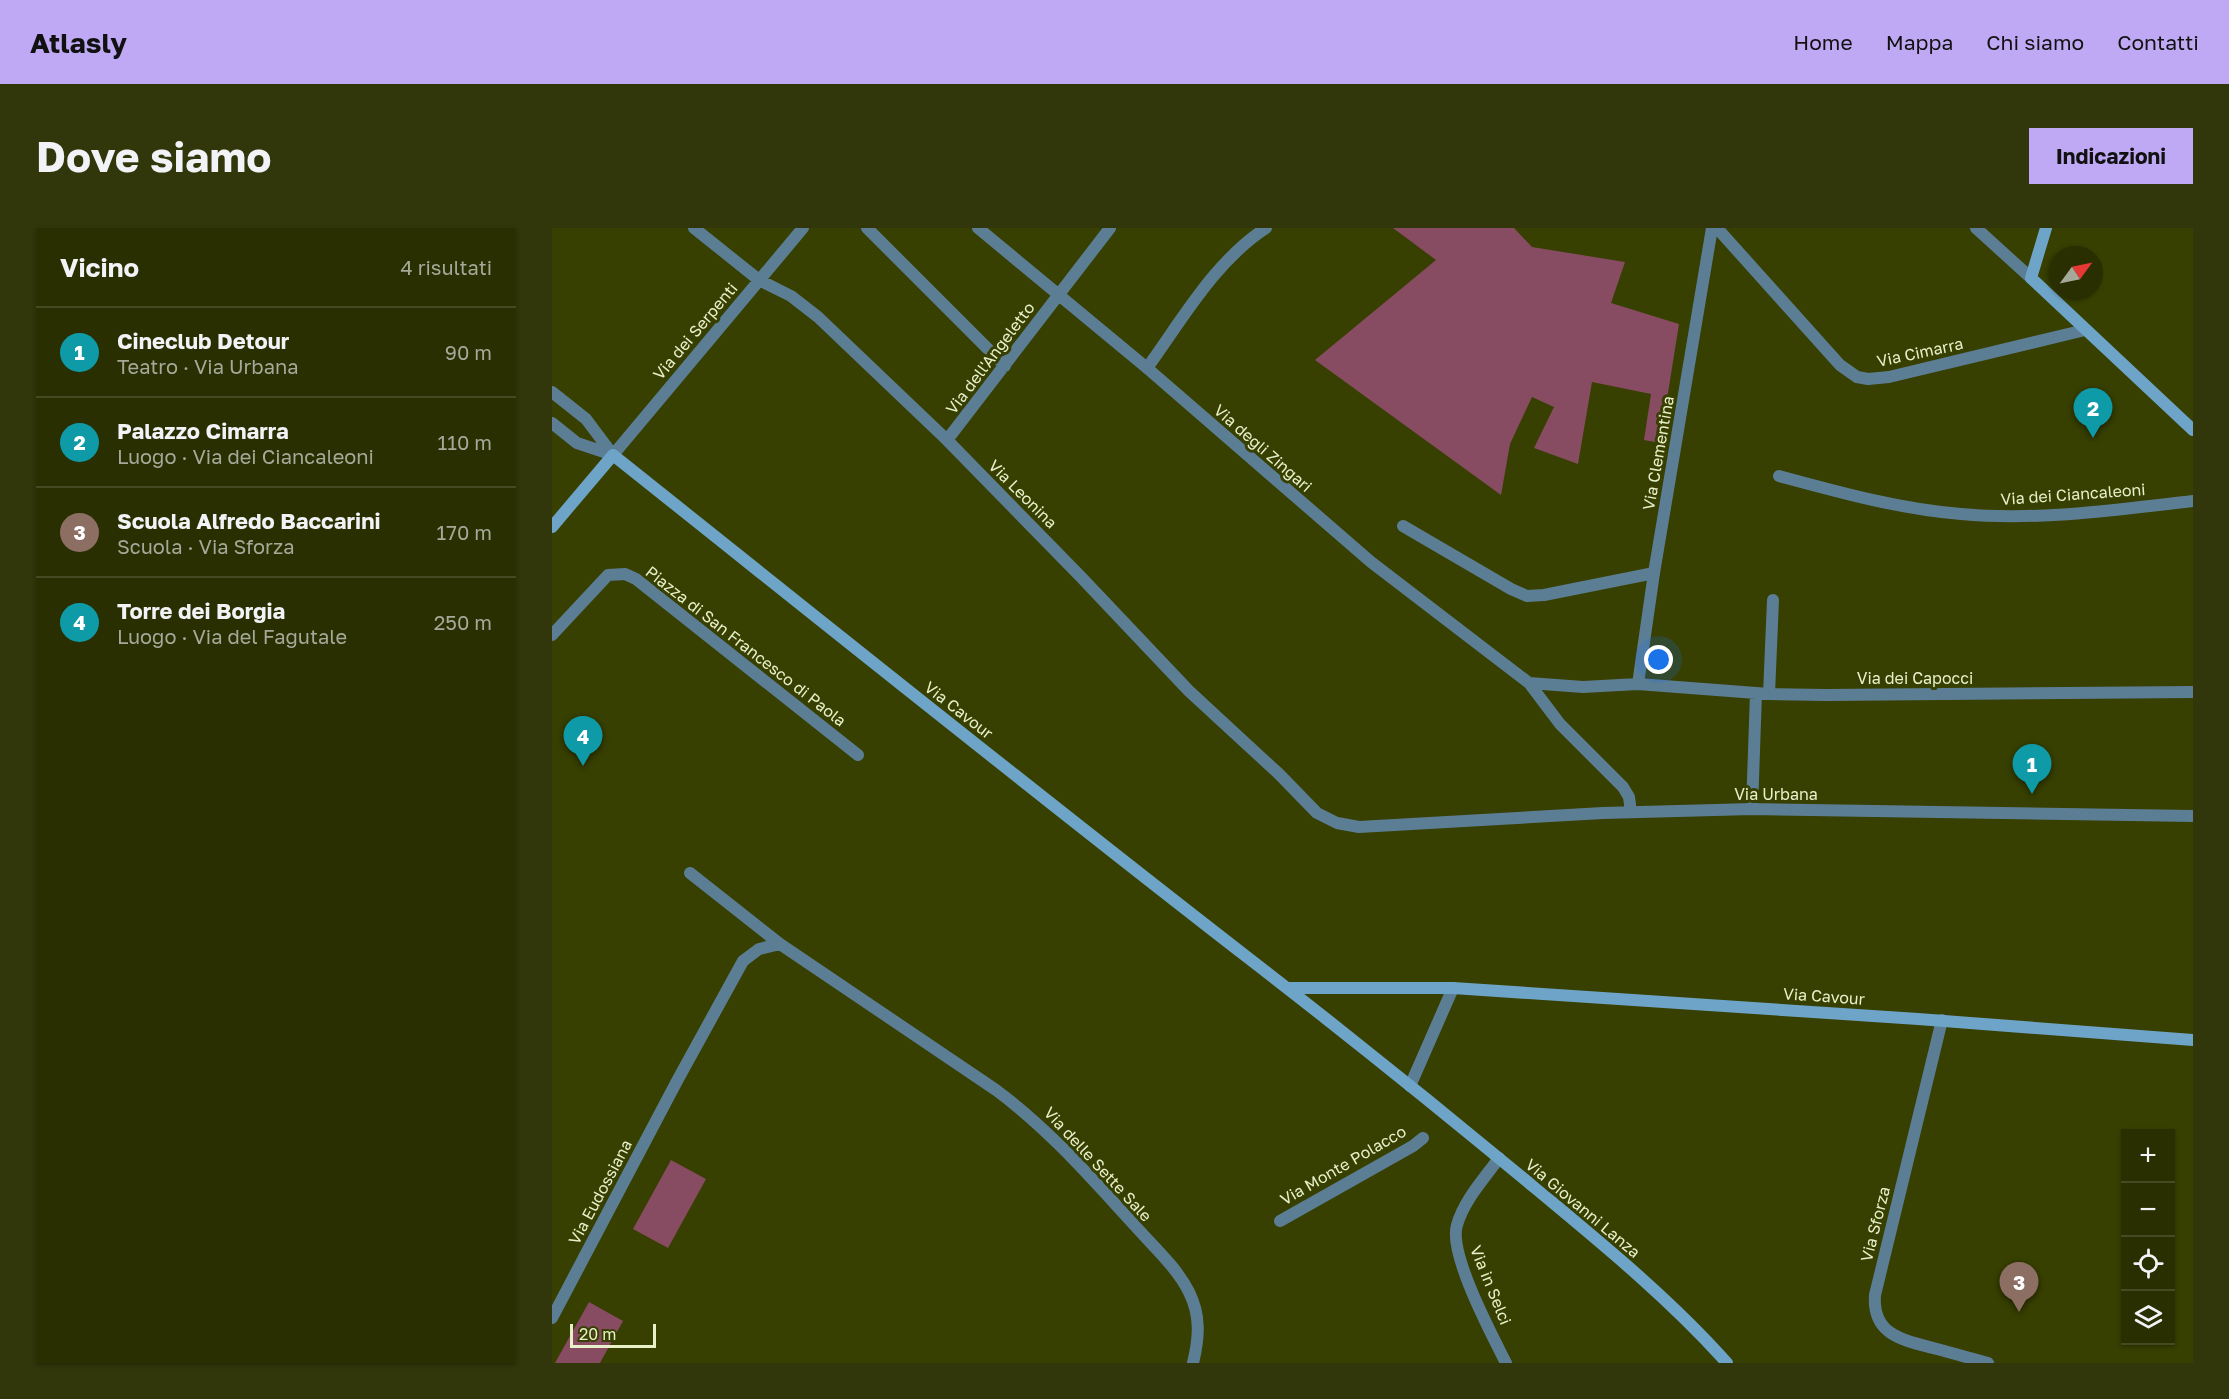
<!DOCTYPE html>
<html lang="it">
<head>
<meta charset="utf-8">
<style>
	body { margin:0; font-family:"Golos Text",sans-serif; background:#31370b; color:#f1f3f6 }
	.controls { position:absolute; right:18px; bottom:18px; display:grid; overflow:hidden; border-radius:0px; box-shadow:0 2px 4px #0004 }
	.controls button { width:54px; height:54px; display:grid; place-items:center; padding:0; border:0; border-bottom:2px solid #454a23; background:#292f01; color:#f1f3f6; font:30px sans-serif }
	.compass { position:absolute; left:1497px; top:18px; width:54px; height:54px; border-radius:50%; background:#292f01; box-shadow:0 2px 4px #0004; rotate:57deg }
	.scale { position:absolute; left:18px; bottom:15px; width:86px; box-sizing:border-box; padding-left:6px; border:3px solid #e8f0ca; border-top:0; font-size:16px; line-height:21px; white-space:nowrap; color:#e8f0ca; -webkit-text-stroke:4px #373f01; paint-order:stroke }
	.you { position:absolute; left:1107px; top:432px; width:21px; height:21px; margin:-15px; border:4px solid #fff; border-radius:50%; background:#1a73e8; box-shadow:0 0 0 9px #1a73e833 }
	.badge { display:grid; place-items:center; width:39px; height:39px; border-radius:50%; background:#bfa9f4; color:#fff; font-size:20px; font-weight:700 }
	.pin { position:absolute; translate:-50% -50px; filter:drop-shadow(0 2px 3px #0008) }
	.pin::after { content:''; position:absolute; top:32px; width:21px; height:18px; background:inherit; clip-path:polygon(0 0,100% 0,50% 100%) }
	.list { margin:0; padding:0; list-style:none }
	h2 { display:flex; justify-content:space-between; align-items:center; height:78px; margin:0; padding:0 24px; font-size:26px }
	h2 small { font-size:20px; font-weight:400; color:#a5a999 }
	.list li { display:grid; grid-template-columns:39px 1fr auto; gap:18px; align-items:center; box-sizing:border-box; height:90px; padding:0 24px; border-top:2px solid #454a23 }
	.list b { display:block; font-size:22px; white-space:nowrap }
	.list p { margin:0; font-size:20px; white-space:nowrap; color:#a5a999 }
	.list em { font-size:20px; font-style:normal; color:#a5a999 }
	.icon { flex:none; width:33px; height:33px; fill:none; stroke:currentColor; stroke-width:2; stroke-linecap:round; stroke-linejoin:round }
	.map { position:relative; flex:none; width:1641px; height:1135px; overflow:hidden; border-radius:0px }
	header { display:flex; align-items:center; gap:36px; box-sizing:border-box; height:84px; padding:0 30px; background:#bfa9f4; color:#111 }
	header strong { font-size:28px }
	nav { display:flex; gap:33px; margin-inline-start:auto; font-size:21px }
	.intro { display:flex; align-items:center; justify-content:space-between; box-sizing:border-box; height:144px; padding:0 36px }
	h1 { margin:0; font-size:42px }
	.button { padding:15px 27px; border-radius:0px; background:#bfa9f4; color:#111; font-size:21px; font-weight:700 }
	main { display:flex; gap:36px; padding:0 36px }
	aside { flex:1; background:#292f01; border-radius:0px; box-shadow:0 2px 4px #0004 }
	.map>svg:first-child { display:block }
	.green { fill:#884c62 }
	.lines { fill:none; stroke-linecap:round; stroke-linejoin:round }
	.lane { stroke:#5c7e95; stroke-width:12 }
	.street { stroke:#5c7e95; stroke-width:12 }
	.secondary { stroke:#6da4c7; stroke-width:12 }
	.labels { text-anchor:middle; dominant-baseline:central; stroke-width:6; stroke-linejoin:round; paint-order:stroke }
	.street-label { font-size:16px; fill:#e8f0ca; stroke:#373f01 }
</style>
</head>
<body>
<header>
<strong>Atlasly</strong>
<nav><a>Home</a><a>Mappa</a><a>Chi siamo</a><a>Contatti</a></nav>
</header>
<div class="intro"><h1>Dove siamo</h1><a class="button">Indicazioni</a></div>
<main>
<aside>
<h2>Vicino<small>4 risultati</small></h2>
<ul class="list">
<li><span class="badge" style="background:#0f9aa8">1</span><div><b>Cineclub Detour</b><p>Teatro · Via Urbana</p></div><em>90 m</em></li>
<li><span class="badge" style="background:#0f9aa8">2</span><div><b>Palazzo Cimarra</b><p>Luogo · Via dei Ciancaleoni</p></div><em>110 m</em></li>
<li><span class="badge" style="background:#8d6e63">3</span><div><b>Scuola Alfredo Baccarini</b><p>Scuola · Via Sforza</p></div><em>170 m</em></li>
<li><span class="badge" style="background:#0f9aa8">4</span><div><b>Torre dei Borgia</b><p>Luogo · Via del Fagutale</p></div><em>250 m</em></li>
</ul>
</aside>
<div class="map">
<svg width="1641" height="1135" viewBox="0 0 1641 1135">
	<rect width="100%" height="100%" fill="#373f01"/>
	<!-- green -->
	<path class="green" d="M 841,0 L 962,0 L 980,19 L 1073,34 L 1059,75 L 1127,96 L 1108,215 L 1092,212 L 1099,166 L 1040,154 L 1026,236 L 982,220 L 1002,179 L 980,169 L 958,216 L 949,267 L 763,132 L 884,32 Z
		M 119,932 L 154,951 L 116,1020 L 81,1001 Z
		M 37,1074 L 71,1093 L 48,1135 L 3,1135 Z"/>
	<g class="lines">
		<!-- lane -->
		<path class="lane" d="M 595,140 C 630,92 663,33 714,0
			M 851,298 L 959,361 L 975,368 L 992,367 L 1102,345
			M 1217,466 L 1221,372"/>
		<!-- street -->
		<path class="street" d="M 142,0 L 207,52 L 239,68 L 266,89 L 395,212 L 528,348 L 637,463 L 727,546 L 765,585 L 785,595 L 807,599 L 1051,585 L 1200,581 L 1641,588
			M 315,0 L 453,138
			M 426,0 L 595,140 L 819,334 L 977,455 L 1008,496 L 1071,559 L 1077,569 L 1079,584
			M 1165,0 L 1288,137 L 1305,149 L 1316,151 L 1337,149 L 1533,102
			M 1424,0 L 1479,50
			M 0,164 L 34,191 L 61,227
			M 0,195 L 25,215 L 61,227
			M 395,212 L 558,0
			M 61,227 L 251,0
			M 1227,248 C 1286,264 1347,281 1409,286 C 1486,293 1565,282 1641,273
			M 0,407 L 56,347 L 73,346 L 84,351 L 306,527
			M 977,455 L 1031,459 L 1086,456 L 1217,466 L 1274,467 L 1641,464
			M 1086,456 L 1102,345 L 1160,0
			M 1200,581 L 1204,465
			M 138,645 L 228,716 L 444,862 C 498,902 540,951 585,1000 C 603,1020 625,1040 637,1064 C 649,1088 647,1110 641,1135
			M 1390,792 L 1323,1067 C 1320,1107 1351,1112 1381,1120 C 1400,1125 1418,1130 1436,1135
			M 858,858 L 901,760
			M 947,930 C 932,951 912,972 905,997 C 896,1025 940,1107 954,1135
			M 728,993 L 861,918 L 871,910
			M 0,1090 L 125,853 L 191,733 L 207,721 L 228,716"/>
		<!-- secondary -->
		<path class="secondary" d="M 1494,0 L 1479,50 L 1641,202
			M 0,299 L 61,227 C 272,395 482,564 695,729 C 792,804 888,881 983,960 C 1049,1015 1117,1070 1175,1135
			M 735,760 L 901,760 L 1366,791 L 1641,812"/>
	</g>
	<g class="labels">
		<!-- street labels -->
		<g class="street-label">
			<text transform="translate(143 103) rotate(-50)">Via dei Serpenti</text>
			<text transform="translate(1368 124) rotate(-12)">Via Cimarra</text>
			<text transform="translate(438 130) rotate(-53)">Via dell'Angeletto</text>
			<text transform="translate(711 220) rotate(41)">Via degli Zingari</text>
			<text transform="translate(1106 225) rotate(-80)">Via Clementina</text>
			<text transform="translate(471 266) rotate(45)">Via Leonina</text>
			<text transform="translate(1521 266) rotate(-4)">Via dei Ciancaleoni</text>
			<text transform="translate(194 418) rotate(38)">Piazza di San Francesco di Paola</text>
			<text x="1363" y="450">Via dei Capocci</text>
			<text transform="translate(407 482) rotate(38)">Via Cavour</text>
			<text x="1224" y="566">Via Urbana</text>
			<text transform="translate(1272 768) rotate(4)">Via Cavour</text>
			<text transform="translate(546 936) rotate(47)">Via delle Sette Sale</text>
			<text transform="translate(791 937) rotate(-30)">Via Monte Polacco</text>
			<text transform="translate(48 964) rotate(-62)">Via Eudossiana</text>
			<text transform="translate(1031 980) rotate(40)">Via Giovanni Lanza</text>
			<text transform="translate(1323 996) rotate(-76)">Via Sforza</text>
			<text transform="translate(939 1057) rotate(68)">Via in Selci</text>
		</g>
	</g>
</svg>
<div class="controls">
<button>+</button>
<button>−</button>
<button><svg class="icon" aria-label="locate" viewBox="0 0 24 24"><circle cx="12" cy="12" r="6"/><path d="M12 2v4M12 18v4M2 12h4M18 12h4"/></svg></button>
<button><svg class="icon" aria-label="layers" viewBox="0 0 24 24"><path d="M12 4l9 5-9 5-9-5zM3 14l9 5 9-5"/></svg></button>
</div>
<svg class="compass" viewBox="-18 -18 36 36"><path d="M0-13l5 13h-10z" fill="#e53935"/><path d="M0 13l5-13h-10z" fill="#a5a999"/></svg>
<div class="scale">20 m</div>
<div class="you"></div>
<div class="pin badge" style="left:1480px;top:566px;background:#0f9aa8">1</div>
<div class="pin badge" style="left:1541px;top:210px;background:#0f9aa8">2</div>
<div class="pin badge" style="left:1467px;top:1084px;background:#8d6e63">3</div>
<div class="pin badge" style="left:31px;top:538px;background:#0f9aa8">4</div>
</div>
</main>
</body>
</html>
